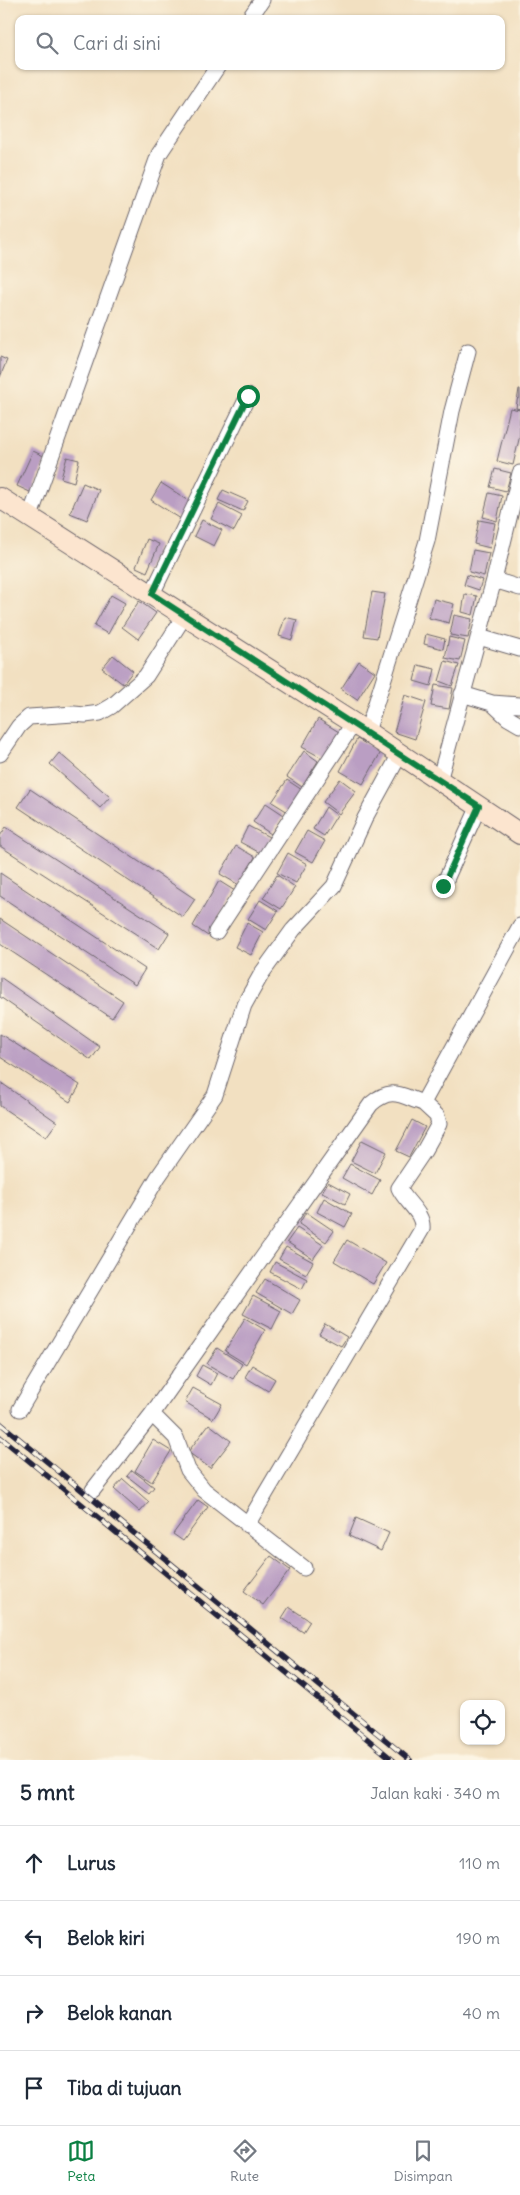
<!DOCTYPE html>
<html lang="id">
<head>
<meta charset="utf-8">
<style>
	body { margin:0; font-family:Delius,sans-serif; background:#f2f2f3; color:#1f2937 }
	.controls { position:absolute; right:15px; bottom:15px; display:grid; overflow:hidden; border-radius:10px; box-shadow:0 1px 4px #0004 }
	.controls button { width:45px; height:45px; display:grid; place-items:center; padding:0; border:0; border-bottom:1px solid #e0e1e3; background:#fff; color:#1f2937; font:25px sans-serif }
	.stop { position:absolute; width:15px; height:15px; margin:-11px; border:4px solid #0b8043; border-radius:50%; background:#fff }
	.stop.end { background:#0b8043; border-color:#fff; box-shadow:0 1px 5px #0008 }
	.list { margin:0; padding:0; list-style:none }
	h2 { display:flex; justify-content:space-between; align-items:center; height:65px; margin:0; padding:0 20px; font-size:21px }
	h2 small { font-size:16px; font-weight:400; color:#747a83 }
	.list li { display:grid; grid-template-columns:32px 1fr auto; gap:15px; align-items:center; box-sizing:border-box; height:75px; padding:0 20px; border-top:1px solid #e0e1e3 }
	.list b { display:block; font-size:19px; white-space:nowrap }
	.list em { font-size:16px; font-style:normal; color:#747a83 }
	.icon { flex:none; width:28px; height:28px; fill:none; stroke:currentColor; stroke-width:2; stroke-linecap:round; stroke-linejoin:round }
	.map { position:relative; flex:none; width:520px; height:1760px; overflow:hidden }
	.search { position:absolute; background:#fff; box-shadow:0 1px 4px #0004; left:15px; right:15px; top:15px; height:55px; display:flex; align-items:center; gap:12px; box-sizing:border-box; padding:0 18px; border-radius:10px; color:#747a83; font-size:19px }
	.sheet { height:365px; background:#fff }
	nav { display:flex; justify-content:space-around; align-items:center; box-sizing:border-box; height:70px; border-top:1px solid #e0e1e3; background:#fff; font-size:14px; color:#747a83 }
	nav a { display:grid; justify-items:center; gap:2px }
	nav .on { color:#0b8043 }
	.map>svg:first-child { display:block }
	.building { fill:#ba9ec3 }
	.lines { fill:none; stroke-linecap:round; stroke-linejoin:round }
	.street-casing { stroke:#6b646a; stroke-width:17 }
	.secondary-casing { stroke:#6b646a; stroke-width:22 }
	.street { stroke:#fff; stroke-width:15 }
	.secondary { stroke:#fce5cf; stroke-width:20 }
	.rail-casing { stroke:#22223b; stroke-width:5.5 }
	.rail { stroke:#fcf5e5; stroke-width:4; stroke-dasharray:11; stroke-linecap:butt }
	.route { stroke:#0b8043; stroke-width:6 }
</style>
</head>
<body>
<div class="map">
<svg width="520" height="1760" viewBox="0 0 520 1760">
	<rect width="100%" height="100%" fill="#fcf5e5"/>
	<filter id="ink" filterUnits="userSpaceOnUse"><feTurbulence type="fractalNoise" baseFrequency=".02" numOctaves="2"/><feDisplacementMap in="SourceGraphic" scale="10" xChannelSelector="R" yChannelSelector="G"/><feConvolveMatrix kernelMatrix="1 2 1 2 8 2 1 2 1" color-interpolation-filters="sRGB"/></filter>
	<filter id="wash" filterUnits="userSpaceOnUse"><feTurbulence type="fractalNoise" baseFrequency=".0096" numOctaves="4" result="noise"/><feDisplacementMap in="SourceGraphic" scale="20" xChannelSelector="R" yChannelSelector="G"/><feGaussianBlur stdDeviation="1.12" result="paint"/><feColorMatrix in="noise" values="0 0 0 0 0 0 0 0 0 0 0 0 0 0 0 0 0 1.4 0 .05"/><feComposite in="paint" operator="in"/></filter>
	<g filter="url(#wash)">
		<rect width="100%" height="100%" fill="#f2e0c1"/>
		<g id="blocks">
			<!-- building -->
			<path class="building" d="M 0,357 L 7,360 L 0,377 Z
				M 519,389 L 520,389 L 520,409 L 516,408 Z
				M 510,408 L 520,410 L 520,435 L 513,465 L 497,461 Z
				M 33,451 L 48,458 L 32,493 L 17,486 Z
				M 67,457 L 79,460 L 74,482 L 61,478 Z
				M 495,469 L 511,473 L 506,491 L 490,487 Z
				M 83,483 L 99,490 L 87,520 L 70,513 Z
				M 161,483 L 191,502 L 181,519 L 151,500 Z
				M 223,490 L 248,501 L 243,511 L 218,500 Z
				M 489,493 L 502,496 L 497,521 L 483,517 Z
				M 219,504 L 242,516 L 234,531 L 211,519 Z
				M 202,520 L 222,530 L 214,546 L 194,536 Z
				M 479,520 L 495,523 L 490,548 L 474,544 Z
				M 147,539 L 159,544 L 147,572 L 136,567 Z
				M 473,550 L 489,553 L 484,576 L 469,572 Z
				M 467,575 L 482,580 L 479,590 L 464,585 Z
				M 372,592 L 385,594 L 377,638 L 364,636 Z
				M 465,594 L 477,596 L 473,615 L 462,612 Z
				M 111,595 L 125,603 L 108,634 L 94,626 Z
				M 434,599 L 454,604 L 449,623 L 429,618 Z
				M 139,601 L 156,613 L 138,639 L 122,627 Z
				M 454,615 L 472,619 L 468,638 L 450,635 Z
				M 285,617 L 297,620 L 292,640 L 279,636 Z
				M 426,634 L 445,639 L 443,649 L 424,644 Z
				M 449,637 L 465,641 L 460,661 L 445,658 Z
				M 113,655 L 133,671 L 123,684 L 102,668 Z
				M 359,661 L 375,672 L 357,700 L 341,689 Z
				M 445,661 L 459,665 L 452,686 L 439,681 Z
				M 418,665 L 435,669 L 431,686 L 414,681 Z
				M 435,685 L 453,688 L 449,709 L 431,706 Z
				M 405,695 L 426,702 L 415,739 L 394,732 Z
				M 318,719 L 339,732 L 324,759 L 302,747 Z
				M 357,739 L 381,752 L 363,784 L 340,771 Z
				M 304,751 L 318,761 L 302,787 L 287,777 Z
				M 59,753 L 110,797 L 100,808 L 50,764 Z
				M 340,779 L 356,791 L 339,814 L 323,802 Z
				M 287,780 L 302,790 L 288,812 L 272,802 Z
				M 30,789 L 195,899 L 183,917 L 18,807 Z
				M 266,803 L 284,815 L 271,834 L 253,822 Z
				M 326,807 L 337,815 L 324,836 L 313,829 Z
				M 248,826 L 271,838 L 262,854 L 240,842 Z
				M 6,827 L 169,933 L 159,949 L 0,846 L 0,836 Z
				M 307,831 L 325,841 L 313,862 L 295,852 Z
				M 236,846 L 255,857 L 239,885 L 220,874 Z
				M 288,853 L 307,864 L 296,883 L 277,873 Z
				M 0,873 L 145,969 L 135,985 L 0,896 Z
				M 277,875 L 295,887 L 281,909 L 263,898 Z
				M 219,881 L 235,891 L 208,936 L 193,926 Z
				M 260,900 L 278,911 L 266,930 L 248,919 Z
				M 0,919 L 123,1001 L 112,1018 L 0,944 Z
				M 247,923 L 263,932 L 251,955 L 235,947 Z
				M 0,977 L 100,1047 L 91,1060 L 0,997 Z
				M 0,1034 L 80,1085 L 70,1102 L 0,1057 Z
				M 0,1082 L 57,1122 L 46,1137 L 0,1106 Z
				M 412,1120 L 425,1127 L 409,1157 L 396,1151 Z
				M 362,1140 L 386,1152 L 375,1173 L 351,1161 Z
				M 350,1164 L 380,1180 L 372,1195 L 342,1178 Z
				M 328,1182 L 350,1194 L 345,1204 L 322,1192 Z
				M 324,1198 L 352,1214 L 345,1227 L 317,1212 Z
				M 306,1212 L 334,1231 L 326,1242 L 299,1224 Z
				M 297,1228 L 323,1245 L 313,1259 L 287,1242 Z
				M 347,1240 L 386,1263 L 373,1284 L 334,1261 Z
				M 286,1247 L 313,1262 L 306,1274 L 279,1259 Z
				M 275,1262 L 307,1279 L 302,1289 L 270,1272 Z
				M 265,1279 L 300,1300 L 292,1314 L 256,1293 Z
				M 253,1296 L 281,1311 L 272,1329 L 243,1314 Z
				M 245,1318 L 265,1330 L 246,1364 L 225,1351 Z
				M 325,1324 L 347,1337 L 341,1346 L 319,1334 Z
				M 217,1348 L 242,1364 L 233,1379 L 207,1364 Z
				M 202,1365 L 217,1373 L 211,1385 L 196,1376 Z
				M 252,1365 L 275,1379 L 268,1391 L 245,1377 Z
				M 193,1388 L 222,1404 L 213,1419 L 185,1402 Z
				M 209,1424 L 231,1441 L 210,1468 L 188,1452 Z
				M 153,1440 L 171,1451 L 152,1482 L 135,1471 Z
				M 132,1470 L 154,1487 L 149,1493 L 127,1476 Z
				M 123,1479 L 149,1502 L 140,1512 L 114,1489 Z
				M 198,1500 L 208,1507 L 183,1541 L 173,1534 Z
				M 356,1518 L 389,1533 L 381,1551 L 349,1536 Z
				M 271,1556 L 290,1570 L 263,1605 L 244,1591 Z
				M 289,1607 L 310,1621 L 303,1632 L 282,1618 Z"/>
		</g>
	</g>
	<g filter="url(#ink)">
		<use href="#blocks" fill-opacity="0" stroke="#6b646a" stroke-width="1"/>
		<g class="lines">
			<!-- street casing -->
			<g class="street-casing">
				<path id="street" d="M 249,19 L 262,0
					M 30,516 L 159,154 L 218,66
					M 494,580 L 520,588
					M 152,594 L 248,396
					M 479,637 L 520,649
					M 462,694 L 492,703 L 520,705
					M 492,703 L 508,718 L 520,725
					M 367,732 L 427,541 L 452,411 L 468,351
					M 0,754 L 19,726 L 29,717 L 74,714 L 85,715 L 100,713 L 112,706 L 146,676 L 185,615
					M 439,781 L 494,580 L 520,473
					M 443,886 L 479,806
					M 216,932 L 353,724
					M 20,1409 L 158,1177 L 215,1095 L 244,1005 L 262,973 L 293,930 L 334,886 L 365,818 L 400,754
					M 152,1414 L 176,1438 L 188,1470 L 204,1490 L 304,1568
					M 93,1490 L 152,1414 L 371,1104 C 392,1086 401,1096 423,1103 L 520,926
					M 247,1525 L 422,1229 C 424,1213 405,1202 399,1188 L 424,1151 L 439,1124 L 437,1116 L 423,1103"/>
			</g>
			<!-- secondary casing -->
			<g class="secondary-casing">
				<path id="secondary" d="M 0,498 L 367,732 L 520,834"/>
			</g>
			<!-- street -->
			<use href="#street" class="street"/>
			<!-- secondary -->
			<use href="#secondary" class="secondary"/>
			<!-- rail casing -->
			<g class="rail-casing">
				<path id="rail" d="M 0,1423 L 410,1760
					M 0,1437 L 393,1760"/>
			</g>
			<!-- rail -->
			<use href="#rail" class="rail"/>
		</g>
	</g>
	<g class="lines" filter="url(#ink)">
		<!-- route -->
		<path class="route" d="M 248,396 L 152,594 L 479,806 L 443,886"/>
	</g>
</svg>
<div class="controls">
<button><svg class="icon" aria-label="locate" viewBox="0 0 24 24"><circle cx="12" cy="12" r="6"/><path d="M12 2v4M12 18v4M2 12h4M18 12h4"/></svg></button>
</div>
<div class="stop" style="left:248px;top:396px"></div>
<div class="stop end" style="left:443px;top:886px"></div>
<div class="search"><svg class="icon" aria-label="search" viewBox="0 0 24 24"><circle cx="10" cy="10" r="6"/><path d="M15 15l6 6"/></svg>Cari di sini</div>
</div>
<section class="sheet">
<h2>5 mnt<small>Jalan kaki · 340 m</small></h2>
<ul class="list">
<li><svg class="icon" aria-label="ahead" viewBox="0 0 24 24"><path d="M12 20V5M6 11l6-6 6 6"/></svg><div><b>Lurus</b></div><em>110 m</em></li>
<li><svg class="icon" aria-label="left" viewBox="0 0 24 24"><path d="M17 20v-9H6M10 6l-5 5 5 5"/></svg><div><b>Belok kiri</b></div><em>190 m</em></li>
<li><svg class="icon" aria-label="right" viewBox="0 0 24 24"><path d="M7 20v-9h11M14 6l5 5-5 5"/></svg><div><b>Belok kanan</b></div><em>40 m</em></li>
<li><svg class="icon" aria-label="arrive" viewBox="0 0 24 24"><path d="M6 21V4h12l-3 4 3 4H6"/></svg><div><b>Tiba di tujuan</b></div></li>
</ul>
</section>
<nav>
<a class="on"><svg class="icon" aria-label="map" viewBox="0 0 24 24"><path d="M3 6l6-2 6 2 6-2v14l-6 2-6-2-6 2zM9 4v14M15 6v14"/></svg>Peta</a>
<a><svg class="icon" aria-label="directions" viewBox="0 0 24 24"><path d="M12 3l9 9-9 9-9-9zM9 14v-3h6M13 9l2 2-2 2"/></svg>Rute</a>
<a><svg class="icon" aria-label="saved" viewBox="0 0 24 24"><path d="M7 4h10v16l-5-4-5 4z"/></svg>Disimpan</a>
</nav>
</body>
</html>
